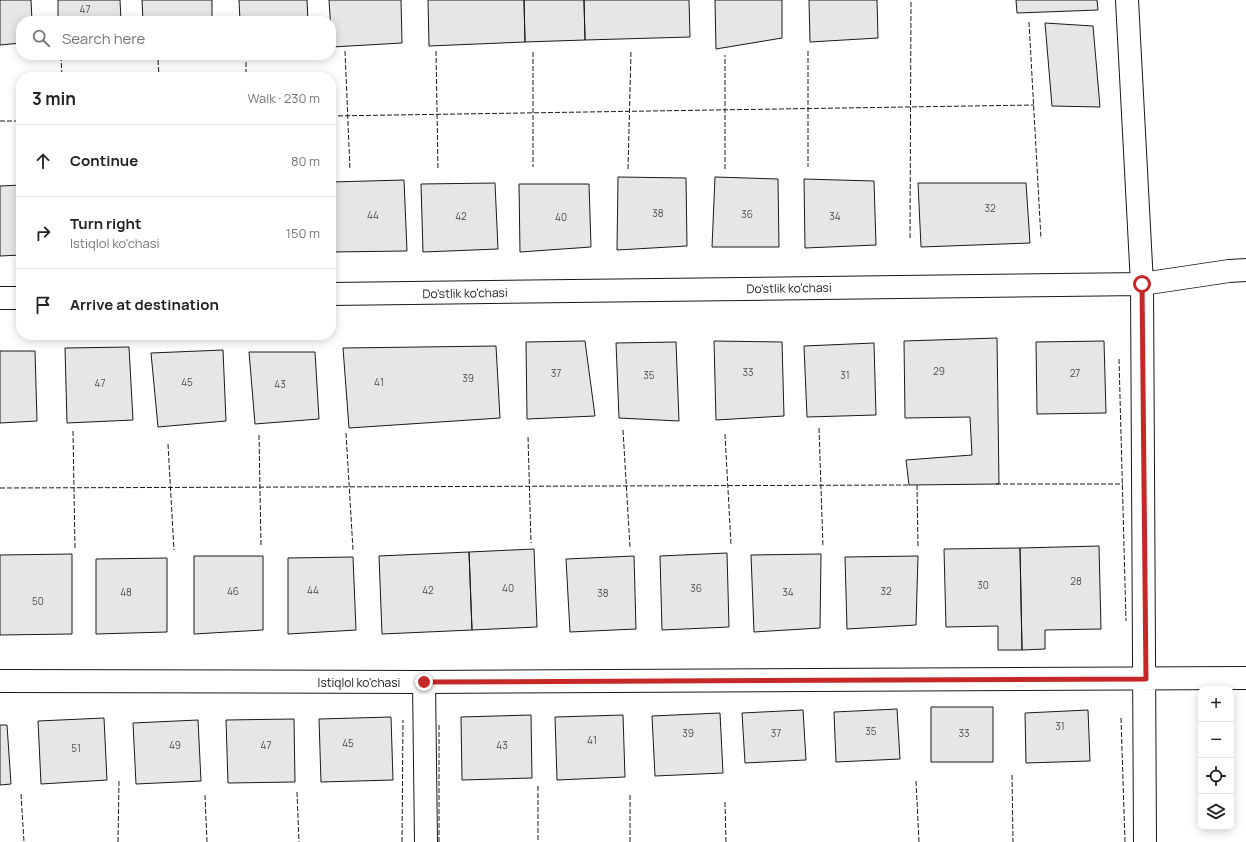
<!DOCTYPE html>
<html lang="en">
<head>
<meta charset="utf-8">
<style>
	body { margin:0; font-family:Manrope,sans-serif; background:#f2f2f2; color:#222 }
	.controls { position:absolute; right:12px; bottom:12px; display:grid; overflow:hidden; border-radius:8px; box-shadow:0 2px 10px #0003 }
	.controls button { width:36px; height:36px; display:grid; place-items:center; padding:0; border:0; border-bottom:1px solid #e0e0e0; background:#fff; color:#222; font:20px sans-serif }
	.stop { position:absolute; width:12px; height:12px; margin:-9px; border:3px solid #c62828; border-radius:50%; background:#fff }
	.stop.end { background:#c62828; border-color:#fff; box-shadow:0 1px 4px #0008 }
	.list { margin:0; padding:0; list-style:none }
	h2 { display:flex; justify-content:space-between; align-items:center; height:52px; margin:0; padding:0 16px; font-size:17px }
	h2 small { font-size:13px; font-weight:400; color:#767676 }
	.list li { display:grid; grid-template-columns:26px 1fr auto; gap:12px; align-items:center; box-sizing:border-box; height:72px; padding:0 16px; border-top:1px solid #e0e0e0 }
	.list b { display:block; font-size:15px; white-space:nowrap }
	.list p { margin:0; font-size:13px; white-space:nowrap; color:#767676 }
	.list em { font-size:13px; font-style:normal; color:#767676 }
	.icon { flex:none; width:22px; height:22px; fill:none; stroke:currentColor; stroke-width:2; stroke-linecap:round; stroke-linejoin:round }
	.map { position:relative; flex:none; width:1246px; height:842px; overflow:hidden }
	.search { position:absolute; background:#fff; box-shadow:0 2px 10px #0003; left:16px; top:16px; width:320px; height:44px; display:flex; align-items:center; gap:10px; box-sizing:border-box; padding:0 14px; border-radius:16px; color:#767676; font-size:15px }
	.panel { position:absolute; background:#fff; box-shadow:0 2px 10px #0003; left:16px; top:72px; width:320px; height:268px; border-radius:16px }
	.map>svg:first-child { display:block }
	.building { fill:#e6e6e6; stroke:#1a1a1a }
	.lines { fill:none; stroke-linecap:round; stroke-linejoin:round }
	.minor-casing { stroke:#1a1a1a; stroke-width:24 }
	.minor { stroke:#fff; stroke-width:22 }
	.fence { stroke:#1a1a1a; stroke-width:1; stroke-dasharray:5 2; stroke-linecap:butt }
	.route { stroke:#c62828; stroke-width:5 }
	.labels { text-anchor:middle; dominant-baseline:central; stroke-width:3; stroke-linejoin:round; paint-order:stroke }
	.number-label { font-size:10px; fill:#4d4d4d }
	.street-label { font-size:12px; fill:#1a1a1a; stroke:#fff }
</style>
</head>
<body>
<div class="map">
<svg width="1246" height="842" viewBox="0 0 1246 842">
	<rect width="100%" height="100%" fill="#fff"/>
	<!-- building -->
	<path class="building" d="M 0,0 L 31,0 L 32,21 L 21,21 L 21,43 L 0,45 Z
		M 58,0 L 120,0 L 121,21 L 58,21 Z
		M 142,0 L 212,0 L 212,21 L 143,21 Z
		M 239,0 L 307,0 L 308,21 L 240,21 Z
		M 329,0 L 401,0 L 402,43 L 332,47 Z
		M 428,0 L 524,0 L 525,42 L 429,46 Z
		M 524,0 L 584,0 L 585,40 L 525,42 Z
		M 584,0 L 689,0 L 690,37 L 585,40 Z
		M 715,0 L 782,0 L 782,38 L 716,49 Z
		M 809,0 L 877,0 L 878,38 L 810,42 Z
		M 1016,0 L 1097,0 L 1098,10 L 1017,13 Z
		M 1045,23 L 1093,26 L 1100,107 L 1052,106 Z
		M 618,177 L 686,178 L 687,246 L 617,250 Z
		M 715,177 L 778,179 L 779,247 L 712,247 Z
		M 804,179 L 874,181 L 876,245 L 805,248 Z
		M 404,180 L 407,251 L 331,252 L 331,182 Z
		M 495,183 L 498,249 L 423,252 L 421,184 Z
		M 918,183 L 1026,183 L 1030,243 L 921,247 Z
		M 519,184 L 589,184 L 591,247 L 520,252 Z
		M 21,185 L 21,255 L 0,256 L 0,186 Z
		M 997,338 L 999,484 L 909,485 L 906,460 L 972,455 L 970,417 L 905,418 L 904,341 Z
		M 585,341 L 595,416 L 527,419 L 526,342 Z
		M 714,341 L 782,342 L 784,416 L 716,420 Z
		M 1104,341 L 1106,413 L 1037,414 L 1036,342 Z
		M 676,342 L 679,421 L 619,418 L 616,343 Z
		M 874,343 L 876,415 L 807,417 L 804,346 Z
		M 496,346 L 500,418 L 349,428 L 343,348 Z
		M 129,347 L 133,420 L 67,423 L 65,348 Z
		M 223,350 L 226,421 L 158,427 L 151,353 Z
		M 0,351 L 35,351 L 37,421 L 0,423 Z
		M 249,352 L 315,352 L 319,419 L 255,424 Z
		M 1099,546 L 1101,629 L 1045,630 L 1045,649 L 1022,650 L 1020,548 Z
		M 1020,548 L 1022,650 L 998,650 L 998,626 L 946,627 L 944,549 Z
		M 534,549 L 537,627 L 472,630 L 469,552 Z
		M 469,552 L 472,630 L 382,634 L 379,556 Z
		M 727,553 L 729,627 L 662,630 L 660,556 Z
		M 72,554 L 72,634 L 0,635 L 0,555 Z
		M 821,554 L 820,628 L 754,632 L 751,555 Z
		M 194,556 L 263,556 L 263,630 L 194,634 Z
		M 634,556 L 636,629 L 570,632 L 566,559 Z
		M 918,556 L 916,625 L 847,629 L 845,557 Z
		M 353,557 L 356,630 L 288,634 L 288,558 Z
		M 167,558 L 167,632 L 96,634 L 96,559 Z
		M 931,707 L 993,707 L 993,762 L 931,762 Z
		M 897,709 L 900,759 L 836,762 L 834,712 Z
		M 803,710 L 806,760 L 745,763 L 742,713 Z
		M 1088,710 L 1090,761 L 1026,763 L 1025,713 Z
		M 720,713 L 723,773 L 655,776 L 652,716 Z
		M 531,715 L 532,778 L 462,780 L 461,717 Z
		M 623,715 L 625,777 L 557,780 L 555,717 Z
		M 391,717 L 393,780 L 321,782 L 319,719 Z
		M 104,718 L 107,780 L 41,784 L 38,721 Z
		M 294,719 L 295,782 L 228,783 L 226,720 Z
		M 198,720 L 201,781 L 136,784 L 133,723 Z
		M 0,725 L 7,725 L 11,784 L 0,785 Z"/>
	<g class="lines">
		<!-- minor casing -->
		<g class="minor-casing">
			<path id="minor" d="M 1127,0 L 1142,284 L 1145,842
				M 331,294 L 1142,284 L 1229,271 L 1246,270
				M 0,298 L 21,298
				M 0,681 L 424,682 L 1246,678
				M 424,682 L 426,842"/>
		</g>
		<!-- minor -->
		<use href="#minor" class="minor"/>
		<!-- fence -->
		<path class="fence" d="M 1029,22 L 1041,239
			M 345,51 L 350,170
			M 436,51 L 438,170
			M 808,51 L 808,167
			M 533,52 L 533,167
			M 246,55 L 246,77
			M 61,56 L 62,77
			M 158,60 L 159,77
			M 331,116 L 1034,105
			M 0,121 L 21,121
			M 628,169 L 631,52
			M 725,169 L 725,55
			M 910,238 L 911,0
			M 1119,359 L 1126,621
			M 819,428 L 823,547
			M 623,430 L 630,547
			M 73,431 L 75,548
			M 346,433 L 353,550
			M 725,434 L 731,545
			M 259,435 L 261,545
			M 528,437 L 531,543
			M 168,444 L 174,550
			M 996,484 L 1123,484
			M 917,485 L 918,546
			M 0,488 L 910,485
			M 1121,718 L 1125,842
			M 1012,775 L 1013,842
			M 916,781 L 919,842
			M 538,786 L 538,842
			M 297,792 L 299,842
			M 21,794 L 24,842
			M 205,795 L 207,842
			M 725,802 L 726,842
			M 118,842 L 119,780
			M 402,842 L 403,720
			M 439,842 L 439,723
			M 630,842 L 630,794"/>
	</g>
	<g class="lines">
		<!-- route -->
		<path class="route" d="M 424,682 L 1146,679 L 1142,284"/>
	</g>
	<g class="labels">
		<!-- number labels -->
		<g class="number-label">
			<text x="85" y="9">47</text>
			<text x="990" y="208">32</text>
			<text x="658" y="213">38</text>
			<text x="747" y="214">36</text>
			<text x="373" y="215">44</text>
			<text x="461" y="216">42</text>
			<text x="835" y="216">34</text>
			<text x="561" y="217">40</text>
			<text x="939" y="371">29</text>
			<text x="748" y="372">33</text>
			<text x="556" y="373">37</text>
			<text x="1075" y="373">27</text>
			<text x="649" y="375">35</text>
			<text x="845" y="375">31</text>
			<text x="468" y="378">39</text>
			<text x="187" y="382">45</text>
			<text x="379" y="382">41</text>
			<text x="100" y="383">47</text>
			<text x="280" y="384">43</text>
			<text x="1076" y="581">28</text>
			<text x="983" y="585">30</text>
			<text x="508" y="588">40</text>
			<text x="696" y="588">36</text>
			<text x="313" y="590">44</text>
			<text x="428" y="590">42</text>
			<text x="233" y="591">46</text>
			<text x="886" y="591">32</text>
			<text x="126" y="592">48</text>
			<text x="788" y="592">34</text>
			<text x="603" y="593">38</text>
			<text x="38" y="601">50</text>
			<text x="1060" y="726">31</text>
			<text x="871" y="731">35</text>
			<text x="688" y="733">39</text>
			<text x="776" y="733">37</text>
			<text x="964" y="733">33</text>
			<text x="592" y="740">41</text>
			<text x="348" y="743">45</text>
			<text x="175" y="745">49</text>
			<text x="266" y="745">47</text>
			<text x="502" y="745">43</text>
			<text x="76" y="748">51</text>
		</g>
		<!-- street labels -->
		<g class="street-label">
			<text transform="translate(789 288) rotate(-1)">Do'stlik ko'chasi</text>
			<text transform="translate(465 293) rotate(-1)">Do'stlik ko'chasi</text>
			<text x="359" y="682">Istiqlol ko'chasi</text>
		</g>
	</g>
</svg>
<div class="controls">
<button>+</button>
<button>−</button>
<button><svg class="icon" aria-label="locate" viewBox="0 0 24 24"><circle cx="12" cy="12" r="6"/><path d="M12 2v4M12 18v4M2 12h4M18 12h4"/></svg></button>
<button><svg class="icon" aria-label="layers" viewBox="0 0 24 24"><path d="M12 4l9 5-9 5-9-5zM3 14l9 5 9-5"/></svg></button>
</div>
<div class="stop" style="left:1142px;top:284px"></div>
<div class="stop end" style="left:424px;top:682px"></div>
<div class="search"><svg class="icon" aria-label="search" viewBox="0 0 24 24"><circle cx="10" cy="10" r="6"/><path d="M15 15l6 6"/></svg>Search here</div>
<section class="panel">
<h2>3 min<small>Walk · 230 m</small></h2>
<ul class="list">
<li><svg class="icon" aria-label="ahead" viewBox="0 0 24 24"><path d="M12 20V5M6 11l6-6 6 6"/></svg><div><b>Continue</b></div><em>80 m</em></li>
<li><svg class="icon" aria-label="right" viewBox="0 0 24 24"><path d="M7 20v-9h11M14 6l5 5-5 5"/></svg><div><b>Turn right</b><p>Istiqlol ko'chasi</p></div><em>150 m</em></li>
<li><svg class="icon" aria-label="arrive" viewBox="0 0 24 24"><path d="M6 21V4h12l-3 4 3 4H6"/></svg><div><b>Arrive at destination</b></div></li>
</ul>
</section>
</div>
</body>
</html>
